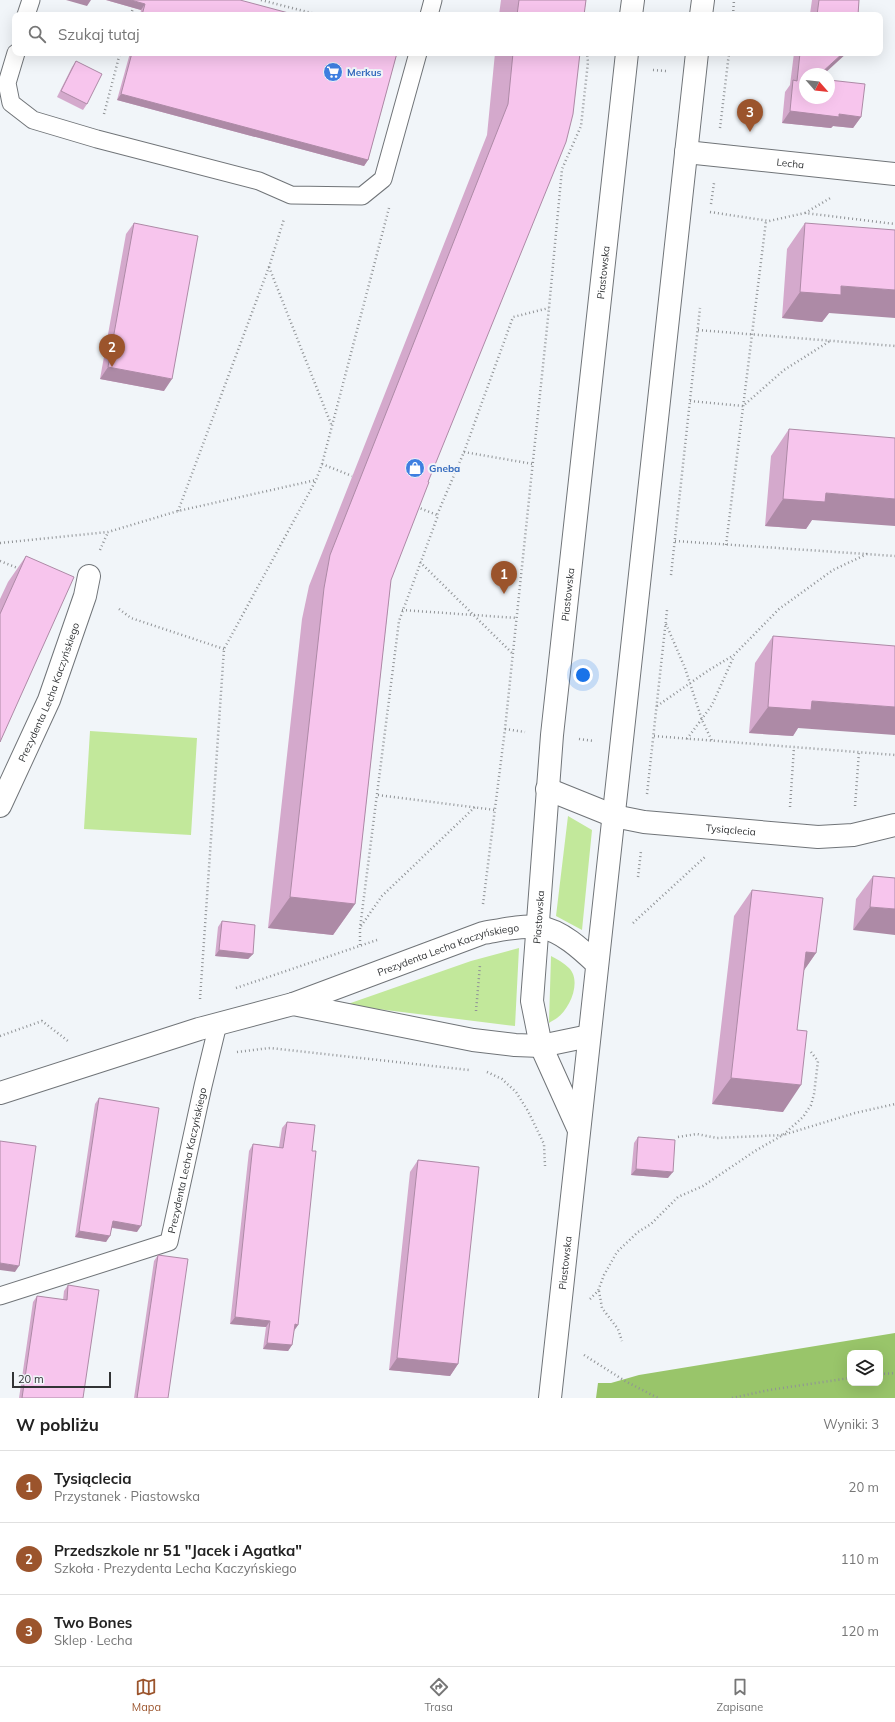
<!DOCTYPE html>
<html lang="pl">
<head>
<meta charset="utf-8">
<style>
	body { margin:0; font-family:Mulish,sans-serif; background:#f2f2f2; color:#222 }
	.controls { position:absolute; right:12px; bottom:12px; display:grid; overflow:hidden; border-radius:8px; box-shadow:0 4px 16px #0002 }
	.controls button { width:36px; height:36px; display:grid; place-items:center; padding:0; border:0; border-bottom:1px solid #e0e0e0; background:#fff; color:#222; font:20px sans-serif }
	.compass { position:absolute; left:799px; top:68px; width:36px; height:36px; border-radius:50%; background:#fff; box-shadow:0 4px 16px #0002; rotate:118deg }
	.scale { position:absolute; left:12px; bottom:10px; width:99px; box-sizing:border-box; padding-left:4px; border:2px solid #323436; border-top:0; font-size:11px; line-height:14px; white-space:nowrap; color:#323436; -webkit-text-stroke:3px #f1f5f9; paint-order:stroke }
	.you { position:absolute; left:583px; top:675px; width:14px; height:14px; margin:-10px; border:3px solid #fff; border-radius:50%; background:#1a73e8; box-shadow:0 0 0 6px #1a73e833 }
	.badge { display:grid; place-items:center; width:26px; height:26px; border-radius:50%; background:#9b542c; color:#fff; font-size:13px; font-weight:700 }
	.pin { position:absolute; translate:-50% -33px; filter:drop-shadow(0 1px 2px #0008) }
	.pin::after { content:''; position:absolute; top:21px; width:14px; height:12px; background:inherit; clip-path:polygon(0 0,100% 0,50% 100%) }
	.list { margin:0; padding:0; list-style:none }
	h2 { display:flex; justify-content:space-between; align-items:center; height:52px; margin:0; padding:0 16px; font-size:17px }
	h2 small { font-size:13px; font-weight:400; color:#767676 }
	.list li { display:grid; grid-template-columns:26px 1fr auto; gap:12px; align-items:center; box-sizing:border-box; height:72px; padding:0 16px; border-top:1px solid #e0e0e0 }
	.list b { display:block; font-size:15px; white-space:nowrap }
	.list p { margin:0; font-size:13px; white-space:nowrap; color:#767676 }
	.list em { font-size:13px; font-style:normal; color:#767676 }
	.icon { flex:none; width:22px; height:22px; fill:none; stroke:currentColor; stroke-width:2; stroke-linecap:round; stroke-linejoin:round }
	.map { position:relative; flex:none; width:895px; height:1398px; overflow:hidden }
	.search { position:absolute; background:#fff; box-shadow:0 4px 16px #0002; left:12px; right:12px; top:12px; height:44px; display:flex; align-items:center; gap:10px; box-sizing:border-box; padding:0 14px; border-radius:8px; color:#767676; font-size:15px }
	.sheet { height:268px; background:#fff }
	nav { display:flex; justify-content:space-around; align-items:center; box-sizing:border-box; height:56px; border-top:1px solid #e0e0e0; background:#fff; font-size:11px; color:#767676 }
	nav a { display:grid; justify-items:center; gap:2px }
	nav .on { color:#9b542c }
	.map>svg:first-child { display:block }
	.green { fill:#c2e89b }
	.forest { fill:#99c56a; fill-rule:evenodd }
	.lines { fill:none; stroke-linecap:round; stroke-linejoin:round }
	.service-casing { stroke:#707478; stroke-width:19 }
	.minor-casing { stroke:#707478; stroke-width:24 }
	.tertiary-casing { stroke:#707478; stroke-width:24 }
	.path { stroke:#909396; stroke-width:2.5; stroke-dasharray:1 3; stroke-linecap:butt }
	.service { stroke:#fff; stroke-width:17 }
	.minor { stroke:#fff; stroke-width:22 }
	.tertiary { stroke:#fff; stroke-width:22 }
	.wall { fill:#d4a9cc }
	.shaded-wall { fill:#ad8aa6 }
	.building { fill:#f7c5ed; stroke:#ad8aa6 }
	.labels { text-anchor:middle; dominant-baseline:central; stroke-width:4; stroke-linejoin:round; paint-order:stroke }
	.shop-label { font-size:10px; font-weight:bold; fill:#366cbe; stroke:#f1f5f9; text-anchor:start }
	.street-label { font-size:10px; fill:#323436; stroke:#f1f5f9 }
</style>
</head>
<body>
<div class="map">
<svg width="895" height="1398" viewBox="0 0 895 1398">
	<rect width="100%" height="100%" fill="#f1f5f9"/>
	<!-- green -->
	<path class="green" d="M 90,731 L 197,738 L 191,835 L 84,829 Z
		M 568,816 L 592,830 L 582,930 L 556,916 Z
		M 519,948 L 515,1026 L 345,1005 L 471,961 Z
		M 551,956 C 557,959 564,963 569,968 C 582,981 570,1009 557,1018 C 555,1020 551,1021 549,1023 Z"/>
	<!-- forest -->
	<path class="forest" d="M 895,1333 L 895,1398 L 596,1398 L 598,1383 L 611,1383 L 639,1375 ZM 850,1353 L 880,1353 L 880,1383 L 850,1383 Z"/>
	<g class="lines">
		<!-- service casing -->
		<g class="service-casing">
			<g id="service">
				<path d="M 26,15 L 31,0"/>
				<path d="M 429,15 L 433,0"/>
				<path d="M 16,53 L 7,83 L 11,103 L 33,120 L 97,139 L 259,181 L 291,195 L 362,196 L 383,179 L 418,53"/>
				<path id="s1" d="M 0,1296 L 169,1242 L 203,1086 L 218,1024"/>
			</g>
		</g>
		<!-- minor casing -->
		<g class="minor-casing">
			<g id="minor">
				<path id="s2" d="M 686,152 L 895,174"/>
				<path id="s3" d="M 547,789 L 614,816 L 644,822 L 818,837 L 853,835 L 895,825"/>
				<path id="s4" d="M 0,806 L 49,700 L 85,596 L 89,576"/>
			</g>
		</g>
		<!-- tertiary casing -->
		<g class="tertiary-casing">
			<g id="tertiary">
				<path d="M 631,15 L 633,0"/>
				<path d="M 701,15 L 703,0"/>
				<path d="M 293,1004 L 473,1040 L 515,1045 L 541,1046 L 589,1036"/>
				<path id="s5" d="M 0,1093 L 199,1029 L 293,1004 L 483,933 C 501,930 521,925 540,927 C 562,931 581,949 597,964"/>
				<path id="s6" d="M 578,1128 L 541,1046 L 532,1001 L 552,735 L 627,53"/>
				<path id="s7" d="M 550,1398 L 697,53"/>
			</g>
		</g>
		<!-- path -->
		<path class="path" d="M 261,0 L 319,15
			M 131,15 L 135,0
			M 733,15 L 734,0
			M 653,70 L 666,71
			M 104,114 L 120,53
			M 720,128 L 729,53
			M 711,204 L 714,183
			M 710,212 L 769,221 L 805,213 L 895,224
			M 805,213 L 832,197
			M 269,267 L 331,424
			M 698,330 L 895,346
			M 690,401 L 743,406 L 784,370 L 830,341
			M 464,452 L 533,464
			M 322,464 L 352,476
			M 417,507 L 437,515
			M 178,511 L 269,267 L 284,219
			M 675,541 L 895,556
			M 0,543 L 108,532 L 178,511 L 316,480
			M 726,545 L 766,221
			M 100,550 L 108,532
			M 0,561 L 20,569
			M 420,562 L 513,654
			M 671,575 L 700,308
			M 119,609 L 131,618 L 224,649
			M 402,610 L 517,618
			M 666,624 L 685,668 L 702,720 L 712,741
			M 657,706 L 709,670 L 734,655 L 779,609 L 833,570 L 867,554
			M 505,729 L 525,732
			M 654,736 L 895,755
			M 579,739 L 594,741
			M 687,739 L 712,705 L 734,656
			M 647,794 L 667,610
			M 378,795 L 495,810
			M 855,806 L 859,752
			M 790,807 L 794,747
			M 638,877 L 641,851
			M 483,904 L 505,729 L 549,308 L 562,169 L 581,126 L 588,62 L 587,53
			M 633,923 L 706,856
			M 361,926 L 382,896 L 475,807
			M 360,945 L 360,928 L 399,621 L 437,518 L 437,515 L 464,452 L 513,317 L 549,308
			M 236,988 L 377,940
			M 200,999 L 224,649 L 316,480 L 322,464 L 389,208
			M 476,1011 L 480,965
			M 0,1036 L 42,1021 L 68,1041
			M 237,1052 L 270,1048 L 469,1070
			M 487,1072 L 502,1079 L 516,1092 L 528,1111 L 544,1144 L 545,1166
			M 678,1137 L 697,1134 L 717,1138 L 783,1135 L 855,1113 L 895,1104
			M 599,1291 L 602,1308 L 618,1329 L 622,1341
			M 590,1299 L 598,1291 L 604,1275 L 617,1252 L 638,1232 L 651,1224 L 678,1197 L 703,1186 L 755,1151 L 783,1135 L 803,1117 L 811,1105 L 814,1094 L 818,1061 L 811,1052
			M 584,1355 L 625,1381 L 658,1398
			M 880,1374 L 895,1373
			M 732,1398 L 769,1390 L 850,1378"/>
		<!-- service -->
		<use href="#service" class="service"/>
		<!-- minor -->
		<use href="#minor" class="minor"/>
		<!-- tertiary -->
		<use href="#tertiary" class="tertiary"/>
	</g>
	<!-- wall -->
	<path class="wall" d="M 106,0 L 296,15 L 140,15 L 141,10 Z
		M 501,0 L 586,0 L 584,15 L 499,15 Z
		M 812,0 L 859,0 L 858,15 L 804,15 L 805,14 L 810,14 Z
		M 130,53 L 397,53 L 368,160 L 364,166 L 117,100 Z
		M 495,53 L 580,53 L 428,482 L 391,580 L 355,904 L 333,935 L 268,928 L 302,619 L 309,586 L 487,135 Z
		M 794,53 L 848,53 L 805,74 L 861,117 L 853,128 L 833,126 L 831,128 L 782,123 L 785,92 L 790,85 Z
		M 76,61 L 87,104 L 83,110 L 57,97 L 72,67 Z
		M 134,223 L 164,391 L 100,379 L 126,234 Z
		M 805,223 L 829,313 L 822,322 L 782,318 L 787,249 Z
		M 789,429 L 812,520 L 806,529 L 765,526 L 771,456 Z
		M 26,556 L 0,742 L 0,599 L 8,582 Z
		M 773,636 L 798,728 L 793,736 L 749,733 L 755,663 Z
		M 873,876 L 895,878 L 853,930 L 856,899 Z
		M 752,890 L 816,953 L 804,970 L 783,1112 L 712,1104 L 734,916 Z
		M 222,921 L 253,954 L 248,959 L 215,956 L 218,927 Z
		M 99,1098 L 137,1232 L 112,1228 L 106,1242 L 75,1237 L 95,1104 Z
		M 287,1122 L 312,1151 L 298,1325 L 294,1330 L 292,1345 L 288,1351 L 263,1349 L 266,1327 L 230,1324 L 249,1151 L 253,1144 L 279,1147 L 282,1128 Z
		M 638,1137 L 668,1178 L 631,1175 L 634,1143 Z
		M 418,1160 L 458,1364 L 450,1376 L 389,1370 L 410,1172 Z
		M 158,1255 L 168,1398 L 134,1398 L 154,1261 Z
		M 68,1285 L 83,1398 L 19,1398 L 33,1302 L 37,1296 L 63,1300 L 64,1291 Z"/>
	<!-- shaded-wall -->
	<path class="shaded-wall" d="M 66,0 L 91,0 L 87,6 Z
		M 106,0 L 131,0 L 145,4 L 141,10 Z
		M 843,53 L 847,53 L 824,74 L 820,74 Z
		M 121,94 L 368,160 L 364,166 L 117,100 Z
		M 790,111 L 839,114 L 861,117 L 853,128 L 833,126 L 831,128 L 782,123 Z
		M 841,286 L 895,290 L 895,318 L 829,313 L 822,322 L 782,318 L 800,292 Z
		M 108,367 L 172,379 L 164,391 L 100,379 Z
		M 826,493 L 895,499 L 895,526 L 812,520 L 806,529 L 765,526 L 783,499 Z
		M 812,701 L 895,707 L 895,735 L 798,728 L 793,736 L 749,733 L 768,707 Z
		M 290,897 L 355,904 L 333,935 L 268,928 Z
		M 870,907 L 895,909 L 895,935 L 853,930 Z
		M 219,950 L 253,954 L 248,959 L 215,956 Z
		M 806,952 L 816,953 L 798,979 Z
		M 731,1078 L 801,1085 L 783,1112 L 712,1104 Z
		M 636,1169 L 673,1172 L 668,1178 L 631,1175 Z
		M 113,1221 L 141,1226 L 137,1232 L 109,1227 Z
		M 79,1231 L 110,1236 L 106,1242 L 75,1237 Z
		M 0,1263 L 19,1266 L 15,1272 L 0,1270 Z
		M 235,1317 L 270,1321 L 266,1327 L 230,1324 Z
		M 295,1324 L 298,1325 L 294,1331 Z
		M 267,1343 L 292,1345 L 288,1351 L 263,1349 Z
		M 397,1358 L 458,1364 L 450,1376 L 389,1370 Z"/>
	<!-- building -->
	<path class="building" d="M 131,0 L 240,0 L 296,15 L 142,15 L 145,4 Z
		M 519,0 L 586,0 L 584,15 L 517,15 Z
		M 819,0 L 859,0 L 858,15 L 805,15 L 805,14 L 817,15 Z
		M 132,53 L 397,53 L 368,160 L 121,94 Z
		M 513,53 L 580,53 L 573,114 L 566,142 L 428,482 L 429,482 L 391,580 L 355,904 L 290,897 L 324,588 L 330,555 L 508,104 Z
		M 800,53 L 843,53 L 820,74 L 805,74 L 805,98 L 829,98 L 829,80 L 865,84 L 861,117 L 839,114 L 839,117 L 790,111 L 793,80 L 797,81 Z
		M 76,61 L 102,74 L 87,104 L 61,91 Z
		M 134,223 L 198,236 L 172,379 L 108,367 Z
		M 805,223 L 895,230 L 895,290 L 841,286 L 841,295 L 800,292 Z
		M 789,429 L 895,438 L 895,499 L 826,493 L 825,502 L 783,499 Z
		M 26,556 L 74,577 L 0,742 L 0,614 Z
		M 773,636 L 895,646 L 895,707 L 812,701 L 811,710 L 768,707 Z
		M 873,876 L 895,878 L 895,909 L 870,907 Z
		M 752,890 L 823,898 L 816,953 L 806,952 L 797,1030 L 807,1031 L 801,1085 L 731,1078 Z
		M 222,921 L 255,925 L 253,954 L 219,950 Z
		M 99,1098 L 159,1108 L 141,1226 L 113,1221 L 110,1236 L 79,1231 Z
		M 287,1122 L 315,1125 L 312,1151 L 316,1151 L 298,1325 L 295,1324 L 292,1345 L 267,1343 L 270,1321 L 235,1317 L 253,1144 L 283,1148 Z
		M 638,1137 L 675,1140 L 673,1172 L 636,1169 Z
		M 0,1141 L 36,1146 L 19,1266 L 0,1263 Z
		M 418,1160 L 479,1167 L 458,1364 L 397,1358 Z
		M 158,1255 L 188,1259 L 168,1398 L 137,1398 Z
		M 68,1285 L 99,1290 L 83,1398 L 22,1398 L 37,1296 L 67,1300 Z"/>
	<!-- icons -->
	<defs>
		<g id="supermarket-disc" transform="scale(1)"><circle r="9.5" fill="#3f7fe0" stroke="#f1f5f9"/><path d="M-6-5.5h2.5l.6 2H6L4.5 2H-2.5L-4.4-4H-6ZM-1.5 3.2a1.3 1.3 0 1 0 .1 0ZM3 3.2a1.3 1.3 0 1 0 .1 0Z" fill="#fff"/></g>
		<g id="shop-disc" transform="scale(1)"><circle r="9.5" fill="#3f7fe0" stroke="#f1f5f9"/><path d="M-5-2.5h2.3a2.7 3.5 0 0 1 5.4 0H5L5.5 6h-11ZM-1.5-2.5h3a1.5 2.3 0 0 0-3 0Z" fill="#fff"/></g>
	</defs>
	<g fill-rule="evenodd">
		<use href="#supermarket-disc" x="333" y="72"/>
		<use href="#shop-disc" x="415" y="468"/>
	</g>
	<g class="labels">
		<!-- shop labels -->
		<g class="shop-label">
			<text x="347" y="72">Merkus</text>
			<text x="429" y="468">Gneba</text>
		</g>
		<!-- street labels -->
		<g class="street-label">
			<text stroke="none"><textPath href="#s2" startOffset="105">Lecha</textPath></text>
			<text stroke="none"><textPath href="#s6" startOffset="868">Piastowska</textPath></text>
			<text stroke="none"><textPath href="#s6" startOffset="544">Piastowska</textPath></text>
			<text stroke="none"><textPath href="#s4" startOffset="124">Prezydenta Lecha Kaczyńskiego</textPath></text>
			<text stroke="none"><textPath href="#s3" startOffset="190">Tysiąclecia</textPath></text>
			<text stroke="none"><textPath href="#s6" startOffset="220">Piastowska</textPath></text>
			<text stroke="none"><textPath href="#s5" startOffset="471">Prezydenta Lecha Kaczyńskiego</textPath></text>
			<text stroke="none"><textPath href="#s1" startOffset="261">Prezydenta Lecha Kaczyńskiego</textPath></text>
			<text stroke="none"><textPath href="#s7" startOffset="136">Piastowska</textPath></text>
		</g>
	</g>
</svg>
<div class="controls">
<button><svg class="icon" aria-label="layers" viewBox="0 0 24 24"><path d="M12 4l9 5-9 5-9-5zM3 14l9 5 9-5"/></svg></button>
</div>
<svg class="compass" viewBox="-18 -18 36 36"><path d="M0-13l5 13h-10z" fill="#e53935"/><path d="M0 13l5-13h-10z" fill="#767676"/></svg>
<div class="scale">20 m</div>
<div class="you"></div>
<div class="pin badge" style="left:504px;top:594px">1</div>
<div class="pin badge" style="left:112px;top:367px">2</div>
<div class="pin badge" style="left:750px;top:132px">3</div>
<div class="search"><svg class="icon" aria-label="search" viewBox="0 0 24 24"><circle cx="10" cy="10" r="6"/><path d="M15 15l6 6"/></svg>Szukaj tutaj</div>
</div>
<section class="sheet">
<h2>W pobliżu<small>Wyniki: 3</small></h2>
<ul class="list">
<li><span class="badge">1</span><div><b>Tysiąclecia</b><p>Przystanek · Piastowska</p></div><em>20 m</em></li>
<li><span class="badge">2</span><div><b>Przedszkole nr 51 &quot;Jacek i Agatka&quot;</b><p>Szkoła · Prezydenta Lecha Kaczyńskiego</p></div><em>110 m</em></li>
<li><span class="badge">3</span><div><b>Two Bones</b><p>Sklep · Lecha</p></div><em>120 m</em></li>
</ul>
</section>
<nav>
<a class="on"><svg class="icon" aria-label="map" viewBox="0 0 24 24"><path d="M3 6l6-2 6 2 6-2v14l-6 2-6-2-6 2zM9 4v14M15 6v14"/></svg>Mapa</a>
<a><svg class="icon" aria-label="directions" viewBox="0 0 24 24"><path d="M12 3l9 9-9 9-9-9zM9 14v-3h6M13 9l2 2-2 2"/></svg>Trasa</a>
<a><svg class="icon" aria-label="saved" viewBox="0 0 24 24"><path d="M7 4h10v16l-5-4-5 4z"/></svg>Zapisane</a>
</nav>
</body>
</html>
